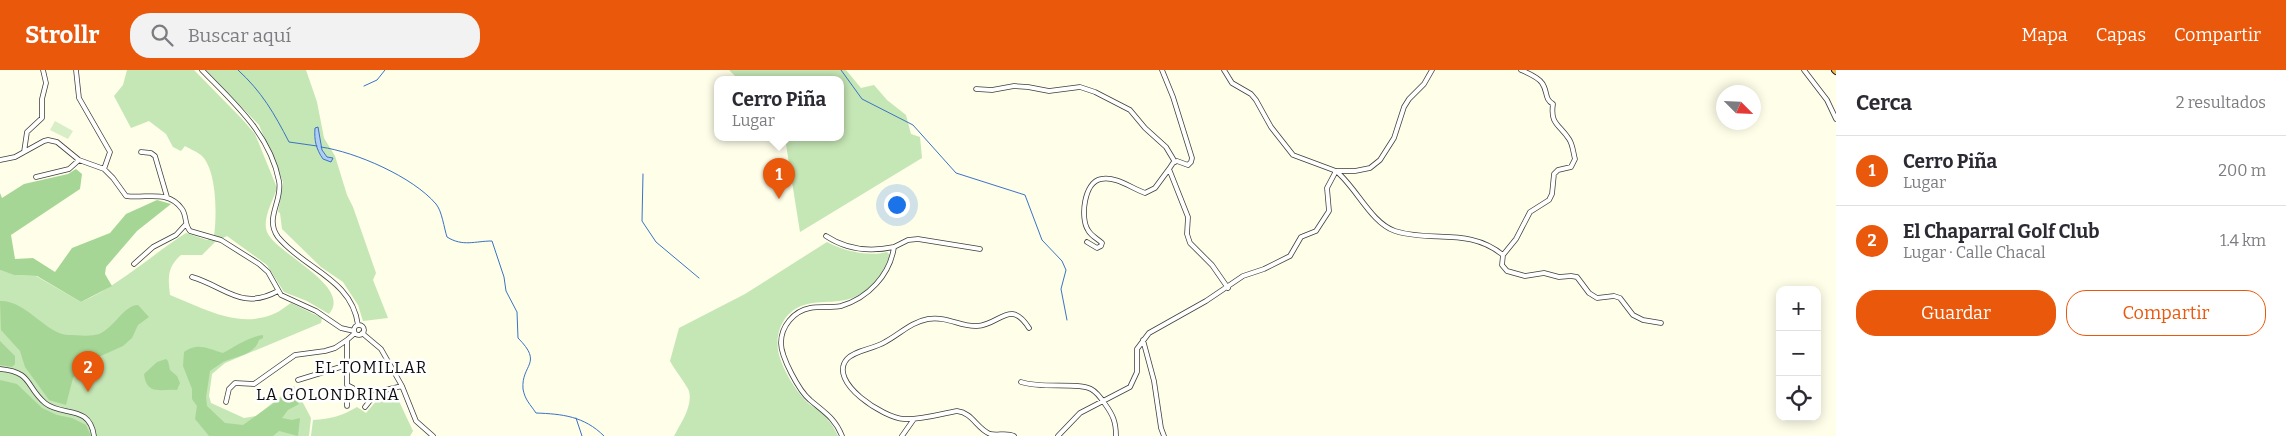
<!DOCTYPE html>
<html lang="es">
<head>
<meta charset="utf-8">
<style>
	body { margin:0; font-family:Bitter,serif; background:#f2f2f3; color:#2b2b33 }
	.controls { position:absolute; right:15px; bottom:15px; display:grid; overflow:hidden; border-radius:10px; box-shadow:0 2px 12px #0003 }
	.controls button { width:45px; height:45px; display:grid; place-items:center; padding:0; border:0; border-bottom:1px solid #e1e1e2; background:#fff; color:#2b2b33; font:25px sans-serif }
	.compass { position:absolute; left:1716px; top:15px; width:45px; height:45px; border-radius:50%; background:#fff; box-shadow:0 2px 12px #0003; rotate:114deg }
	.you { position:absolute; left:896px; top:134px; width:18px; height:18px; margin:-12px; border:4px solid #fff; border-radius:50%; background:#1a73e8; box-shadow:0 0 0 8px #1a73e833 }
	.badge { display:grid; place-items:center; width:32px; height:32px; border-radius:50%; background:#ea580c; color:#fff; font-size:16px; font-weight:700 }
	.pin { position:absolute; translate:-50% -41px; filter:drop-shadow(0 1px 2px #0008) }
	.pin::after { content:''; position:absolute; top:26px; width:18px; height:15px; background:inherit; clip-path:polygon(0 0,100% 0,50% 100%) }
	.popup { position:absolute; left:714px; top:6px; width:130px; height:65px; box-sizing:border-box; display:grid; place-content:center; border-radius:10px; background:#fff; filter:drop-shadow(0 1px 4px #0005); font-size:16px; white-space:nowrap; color:#7c7c81 }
	.popup b { font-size:19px; color:#2b2b33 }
	.popup::after { content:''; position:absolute; left:50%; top:100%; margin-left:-10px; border:10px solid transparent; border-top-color:#fff }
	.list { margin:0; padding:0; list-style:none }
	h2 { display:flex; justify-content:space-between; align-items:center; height:65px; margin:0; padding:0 20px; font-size:21px }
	h2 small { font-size:16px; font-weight:400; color:#7c7c81 }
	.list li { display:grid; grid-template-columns:32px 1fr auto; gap:15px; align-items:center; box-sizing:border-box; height:70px; padding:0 20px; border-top:1px solid #e1e1e2 }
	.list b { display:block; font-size:19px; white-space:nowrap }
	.list p { margin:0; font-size:16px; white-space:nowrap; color:#7c7c81 }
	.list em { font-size:16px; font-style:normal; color:#7c7c81 }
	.actions { display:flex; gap:10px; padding:15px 20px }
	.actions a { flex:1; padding:11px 0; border:1px solid #ea580c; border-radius:20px; text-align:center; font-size:18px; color:#ea580c }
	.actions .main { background:#ea580c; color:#fff }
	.icon { flex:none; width:28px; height:28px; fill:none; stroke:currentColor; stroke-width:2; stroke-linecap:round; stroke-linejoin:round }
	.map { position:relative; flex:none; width:1836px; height:366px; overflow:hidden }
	header { display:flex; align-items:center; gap:30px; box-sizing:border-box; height:70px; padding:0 25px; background:#ea580c; color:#fff }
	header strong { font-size:24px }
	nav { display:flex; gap:28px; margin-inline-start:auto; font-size:18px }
	.search { width:350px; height:45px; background:#f2f2f3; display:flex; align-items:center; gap:12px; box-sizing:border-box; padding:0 18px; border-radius:20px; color:#7c7c81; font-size:19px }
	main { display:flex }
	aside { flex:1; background:#fff }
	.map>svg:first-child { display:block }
	.green { fill:#c5e6b5 }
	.forest { fill:#a6d695 }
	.pitch { fill:#d8eec6 }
	.water { fill:#b0cdf3; stroke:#3a73c7 }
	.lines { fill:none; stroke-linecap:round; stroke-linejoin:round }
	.stream { stroke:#3a73c7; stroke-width:1 }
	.street-casing { stroke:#3e3e3e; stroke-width:5.5 }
	.highway-casing { stroke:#1c1c1c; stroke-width:8 }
	.street { stroke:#fff; stroke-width:4 }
	.highway { stroke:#efb956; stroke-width:6 }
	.labels { text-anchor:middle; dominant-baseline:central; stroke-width:5; stroke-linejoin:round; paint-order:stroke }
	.neighbourhood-label { font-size:16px; letter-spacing:1px; fill:#0b0b0b; stroke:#fff }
</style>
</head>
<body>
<header>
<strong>Strollr</strong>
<div class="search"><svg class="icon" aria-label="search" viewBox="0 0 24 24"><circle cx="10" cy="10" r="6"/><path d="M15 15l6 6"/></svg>Buscar aquí</div>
<nav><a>Mapa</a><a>Capas</a><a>Compartir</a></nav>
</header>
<main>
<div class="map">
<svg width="1836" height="366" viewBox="0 0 1836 366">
	<rect width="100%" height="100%" fill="#fefee9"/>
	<!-- green -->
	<path class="green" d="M 127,0 L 194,0 L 242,49 L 255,64 L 277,118 C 273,131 262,149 267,162 C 276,184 353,216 329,244 L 307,231 L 284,222 L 267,195 L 227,166 L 215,172 L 202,185 L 181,185 C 167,197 168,208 170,225 C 203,238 236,258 271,245 C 278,243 285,237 291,233 L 322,248 L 321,253 L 225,293 L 212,304 L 209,326 L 211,333 L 244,348 L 256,346 L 294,316 L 311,348 L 309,366 L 0,366 L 0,200 L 15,205 L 36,206 L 81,232 C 120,215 150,186 186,163 L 207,170 L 214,166 C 217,146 217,101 202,86 C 198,82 190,79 185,76 L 181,81 L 173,77 L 166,64 L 149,51 L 131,58 L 114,26 L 123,15 Z
		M 206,0 L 306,0 L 317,32 L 324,68 L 335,86 L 347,125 L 353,137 L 376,203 L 373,210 L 388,248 L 363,251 L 358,235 L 343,212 L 321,197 L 282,159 L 280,143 L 278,142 L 283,112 L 259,55 Z
		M 729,0 L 846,0 L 861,18 L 874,15 L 887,30 L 906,45 L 911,64 L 920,67 L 922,88 L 800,162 L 785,68 L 840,68 L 840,10 L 739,10 Z
		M 827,172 C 844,181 868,187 887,182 L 890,185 C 884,200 877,213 864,222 C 841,237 822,228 801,236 C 781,244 773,268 780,288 C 784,301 795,320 805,330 C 808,334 813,336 817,339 C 827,347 833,355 838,366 L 674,366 C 681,353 693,336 689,321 C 687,315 674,299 670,291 L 679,258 L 745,224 Z
		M 393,323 L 397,327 L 413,361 L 410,366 L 311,366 L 313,350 C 331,349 342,346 357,337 L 366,343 L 378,329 Z"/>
	<!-- forest -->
	<path class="forest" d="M 76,99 L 82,104 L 80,119 L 11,165 L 15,189 L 33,188 L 55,202 L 72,178 L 110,163 L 126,144 L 157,130 L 171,134 L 137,161 L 106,197 L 105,204 L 112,216 L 81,232 L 37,206 L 14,205 L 0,200 L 0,123 L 2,128 L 24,114 L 68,104 Z
		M 0,231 C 26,230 46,264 68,265 C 77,265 90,267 99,264 C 114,258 124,235 138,235 L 149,247 L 138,255 L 132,268 L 123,276 L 85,293 L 73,308 L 66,335 L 49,330 L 25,297 L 20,281 L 1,260 Z
		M 263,265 L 263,268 L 259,270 C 254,286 236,286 223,292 C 219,295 214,298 210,301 L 206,327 L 207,336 L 225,353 L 243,355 L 281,328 L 292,327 L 299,334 L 288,340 L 282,348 L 292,350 L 300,348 L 298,366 L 279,361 L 273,366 L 209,366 L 195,349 L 197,336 L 192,329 L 192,319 L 183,296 L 184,282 C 198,272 208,279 223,283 C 236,276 248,267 263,265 Z
		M 0,271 L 15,286 L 15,294 L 12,297 L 0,295 Z
		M 166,289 L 168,291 L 170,300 L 177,306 L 180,313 L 177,320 C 162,318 147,327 144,304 L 157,292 Z
		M 0,310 L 17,314 L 42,338 L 57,345 L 72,348 L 86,355 L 91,366 L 0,366 Z"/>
	<!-- pitch -->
	<path class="pitch" d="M 55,51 L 73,61 L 68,69 L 50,60 Z"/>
	<!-- water -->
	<path class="water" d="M 318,57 L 322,80 L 327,87 L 333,88 L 331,92 L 323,89 C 316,79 314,70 315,58 Z"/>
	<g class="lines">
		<!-- stream -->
		<path class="stream" d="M 238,0 C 262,22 274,43 289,72 L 317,76
			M 841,0 L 862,29 L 913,55 L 956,103 L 1025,125 L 1042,170 L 1062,191 L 1066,200 L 1061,219 L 1067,250
			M 364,16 L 377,10 L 385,0
			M 321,77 C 356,82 413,107 436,134 C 442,141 444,158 447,167 C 463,177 475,171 492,171 L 504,207 L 506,221 L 517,242 L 518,268 C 544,294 521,294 523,319 C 525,330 530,334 536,343 C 562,344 584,346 604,366
			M 643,104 L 642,151 L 656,172 L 699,208
			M 576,348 L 582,366"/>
		<!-- street casing -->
		<g class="street-casing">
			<path id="street" d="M 76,0 L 79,28 L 110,82 L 104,99
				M 202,0 C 234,33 270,64 279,111 C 283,131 264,148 278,167 C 304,199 352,209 358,255
				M 1162,0 L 1173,27 L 1192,88 L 1191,92 L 1188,95 L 1177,91 L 1173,93 L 1169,99 L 1188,147 L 1187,164 L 1190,173 L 1212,195 L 1228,218
				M 1224,0 L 1232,13 L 1251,24 L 1256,30 L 1271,57 L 1293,85 L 1336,101 L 1355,101 L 1370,98 L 1380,90 L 1394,68 L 1404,37 L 1409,29 L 1424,14 L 1432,0
				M 1804,0 L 1827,30 L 1836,49
				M 976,19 L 992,20 L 1014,16 L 1028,17 L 1049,21 L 1080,17 L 1095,22 L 1130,40 L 1145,58 L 1166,77 L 1175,92
				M 24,82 L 27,62 L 42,48 L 42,29 L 46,13 L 43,0
				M 141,82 L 151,83 L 155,86 L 167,127
				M 0,90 L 15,87 L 44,71 L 48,70 L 57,72 L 79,90 L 104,99 L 113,108 L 126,126 C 146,129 168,119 182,139 C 187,146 184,154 190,161 L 221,170 L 259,194 L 268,202 L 281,225 L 316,241 L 341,258 L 354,261
				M 36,107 L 69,99 L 79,90
				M 826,166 C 847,180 870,182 894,177
				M 1087,172 L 1097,178 L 1101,176 L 1102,173 C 1098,169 1091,166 1088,160 C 1080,148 1084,112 1101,109 C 1116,106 1131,118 1145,123 L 1155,118 L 1169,99
				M 1503,185 L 1516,169 L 1530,142 L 1549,130 L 1552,124 L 1554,104 L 1558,100 L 1571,97 L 1575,89 C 1573,82 1573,75 1569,69 C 1559,54 1550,54 1553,34 C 1544,29 1548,21 1542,13 C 1538,7 1528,3 1521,0
				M 134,194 L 153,177 L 176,165 L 186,154
				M 192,207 C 226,217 241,241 278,221
				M354 260a5 5 0 1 1 10 0a5 5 0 1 1-10 0Z
				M 362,263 L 381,279 L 402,316 L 416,351 L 433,366
				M 1143,270 L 1154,311 L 1161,358 L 1164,366
				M 0,299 C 33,302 25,316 45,333 C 62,347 90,334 94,366
				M 298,310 L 347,295
				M 1021,312 C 1041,319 1079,312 1091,319 C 1097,322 1101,328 1105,334 C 1113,345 1116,352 1116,366
				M 226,332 L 229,319 L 235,313 L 254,314 L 295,285 L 325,281 L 335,278 L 347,270
				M 347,336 L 347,328 L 351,327 L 354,321 L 353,318 L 347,315 L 347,270 L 355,263
				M 365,337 L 377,322 L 402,316
				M 842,366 C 835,348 824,342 810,330 C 799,321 781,287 781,273 C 781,256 794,241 810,238 C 820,236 831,238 841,236 C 868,228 890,205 894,177 L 908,170 L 918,169 L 980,179
				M 902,366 L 914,349
				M 1014,366 C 1006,362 998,366 990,364 C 976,358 973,343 957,341 C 940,344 922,350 904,349 C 884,348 827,312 847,289 C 855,280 874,279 885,272 C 900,264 911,252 928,249 C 948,246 960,257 977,256 C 1000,255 1010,228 1029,258
				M 1058,366 L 1080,343 L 1130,317 L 1137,302 L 1137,279 L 1149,263 L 1206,231 L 1243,206 L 1264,199 L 1290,186 L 1301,167 L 1316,161 L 1329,141 L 1327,118 L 1336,101 C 1356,117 1371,153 1395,161 C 1433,173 1469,157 1503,185 L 1502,195 L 1507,201 L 1525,206 L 1544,203 L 1559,207 L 1571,206 L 1577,207 L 1589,223 L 1597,228 L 1614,226 L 1620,228 L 1633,245 L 1643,250 L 1661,253"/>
		</g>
		<!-- highway casing -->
		<g class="highway-casing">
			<path id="highway" d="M 1835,0 L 1836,1"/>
		</g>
		<!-- street -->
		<use href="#street" class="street"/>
		<!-- highway -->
		<use href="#highway" class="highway"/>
	</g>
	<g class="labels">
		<!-- neighbourhood labels -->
		<g class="neighbourhood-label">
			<text x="371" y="297">EL TOMILLAR</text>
			<text x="328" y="324">LA GOLONDRINA</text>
		</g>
	</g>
</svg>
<div class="controls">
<button>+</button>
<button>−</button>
<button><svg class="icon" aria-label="locate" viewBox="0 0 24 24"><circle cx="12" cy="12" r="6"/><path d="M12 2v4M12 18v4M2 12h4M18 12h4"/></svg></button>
</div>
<svg class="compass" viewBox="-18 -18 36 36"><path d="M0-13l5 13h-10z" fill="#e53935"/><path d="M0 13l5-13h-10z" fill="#7c7c81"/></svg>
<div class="you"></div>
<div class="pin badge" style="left:779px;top:129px">1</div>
<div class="popup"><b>Cerro Piña</b>Lugar</div>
<div class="pin badge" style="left:88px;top:322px">2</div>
</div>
<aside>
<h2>Cerca<small>2 resultados</small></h2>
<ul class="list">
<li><span class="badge">1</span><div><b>Cerro Piña</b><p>Lugar</p></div><em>200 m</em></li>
<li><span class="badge">2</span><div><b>El Chaparral Golf Club</b><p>Lugar · Calle Chacal</p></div><em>1.4 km</em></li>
</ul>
<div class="actions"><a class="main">Guardar</a><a>Compartir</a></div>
</aside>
</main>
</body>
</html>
